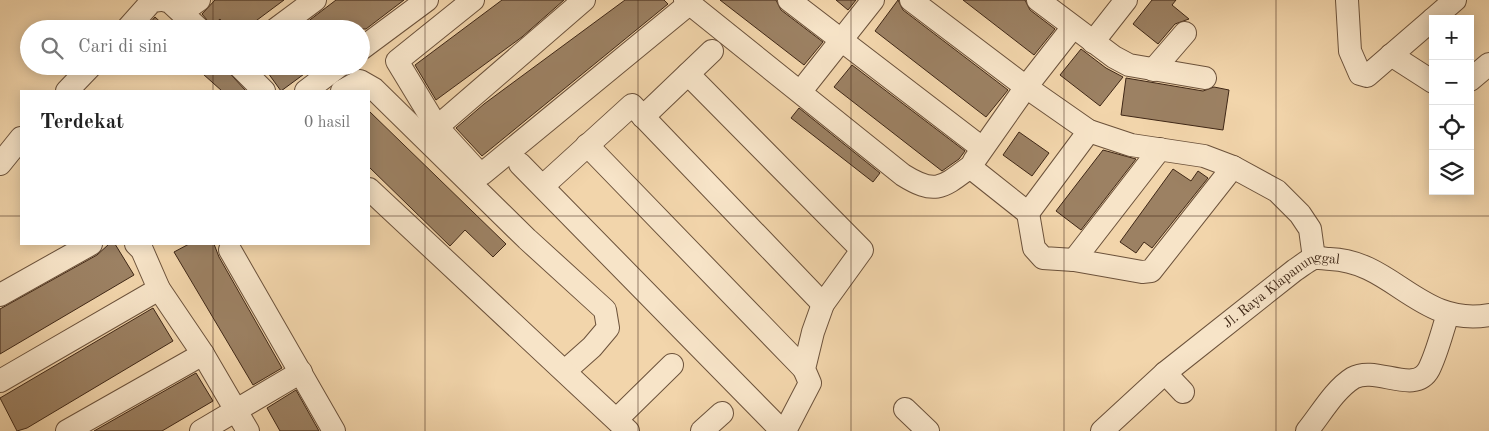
<!DOCTYPE html>
<html lang="id">
<head>
<meta charset="utf-8">
<style>
	body { margin:0; font-family:"Old Standard TT",serif; background:#f6f6f6; color:#222 }
	.controls { position:absolute; right:15px; top:15px; display:grid; overflow:hidden; border-radius:0px; box-shadow:0 2px 12px #0003 }
	.controls button { width:45px; height:45px; display:grid; place-items:center; padding:0; border:0; border-bottom:1px solid #e0e0e0; background:#fff; color:#222; font:25px sans-serif }
	.list { margin:0; padding:0; list-style:none }
	h2 { display:flex; justify-content:space-between; align-items:center; height:65px; margin:0; padding:0 20px; font-size:21px }
	h2 small { font-size:16px; font-weight:400; color:#767676 }
	.icon { flex:none; width:28px; height:28px; fill:none; stroke:currentColor; stroke-width:2; stroke-linecap:round; stroke-linejoin:round }
	.map { position:relative; flex:none; width:1489px; height:431px; overflow:hidden }
	.search { position:absolute; background:#fff; box-shadow:0 2px 12px #0003; left:20px; top:20px; width:350px; height:55px; display:flex; align-items:center; gap:12px; box-sizing:border-box; padding:0 18px; border-radius:28px; color:#767676; font-size:19px }
	.panel { position:absolute; background:#fff; box-shadow:0 2px 12px #0003; left:20px; top:90px; width:350px; height:155px; border-radius:0px }
	.map>svg:first-child { display:block }
	.building { fill:#9c8163; stroke:#3f2716 }
	.lines { fill:none; stroke-linecap:round; stroke-linejoin:round }
	.minor-casing { stroke:#6c523b; stroke-width:24 }
	.minor { stroke:#f7e4c8; stroke-width:22 }
	.grid { fill:none; stroke:#3f2716; stroke-width:1; stroke-opacity:0.55 }
	.labels { text-anchor:middle; dominant-baseline:central; stroke-width:4.5; stroke-linejoin:round; paint-order:stroke }
	.street-label { font-size:14px; fill:#3f2716; stroke:#f7e4c8 }
</style>
</head>
<body>
<div class="map">
<svg width="1489" height="431" viewBox="0 0 1489 431">
	<rect width="100%" height="100%" fill="#f2d5ab"/>
	<filter id="stains"><feTurbulence type="fractalNoise" baseFrequency=".004" numOctaves="4"/><feColorMatrix values="0 0 0 0 .2 0 0 0 0 .09 0 0 0 0 .02 0 0 0 .5 -.17"/></filter>
	<radialGradient id="worn" r=".72"><stop offset=".6" stop-color="#630" stop-opacity="0"/><stop offset="1" stop-color="#630" stop-opacity=".3"/></radialGradient>
	<!-- building -->
	<path class="building" d="M 215,0 L 284,0 L 245,29 L 227,29 L 220,19 L 212,26 L 202,14 Z
		M 336,0 L 404,0 L 366,29 L 298,29 Z
		M 502,0 L 564,0 L 522,37 L 436,100 L 415,65 Z
		M 625,0 L 664,0 L 668,4 L 482,156 L 456,128 L 484,104 Z
		M 720,0 L 776,0 L 781,10 L 823,42 L 804,65 Z
		M 836,0 L 856,0 L 848,10 Z
		M 898,0 L 903,10 L 1008,90 L 986,117 L 875,31 Z
		M 963,0 L 1025,0 L 1030,10 L 1055,29 L 1034,55 Z
		M 1152,0 L 1176,0 L 1172,5 L 1189,19 L 1175,24 L 1158,44 L 1133,24 Z
		M 155,17 L 168,29 L 145,29 Z
		M 1081,49 L 1106,68 L 1123,77 L 1100,106 L 1060,75 Z
		M 852,65 L 965,151 L 959,159 L 942,171 L 834,87 Z
		M 194,66 L 223,66 L 246,91 L 222,91 Z
		M 263,66 L 315,66 L 281,91 Z
		M 1126,78 L 1203,91 L 1214,87 L 1229,90 L 1223,130 L 1121,115 Z
		M 799,108 L 880,173 L 873,182 L 791,118 Z
		M 369,111 L 506,244 L 493,257 L 465,230 L 450,246 L 369,167 Z
		M 1019,132 L 1049,153 L 1032,176 L 1003,155 Z
		M 1103,150 L 1136,159 L 1081,230 L 1056,211 Z
		M 1173,169 L 1191,181 L 1198,171 L 1208,178 L 1152,248 L 1144,242 L 1136,253 L 1120,242 Z
		M 109,244 L 115,244 L 134,275 L 0,354 L 0,309 L 97,255 Z
		M 189,244 L 214,244 L 219,257 L 282,368 L 253,385 L 174,252 Z
		M 153,308 L 173,341 L 27,428 L 17,431 L 0,398 Z
		M 196,373 L 213,401 L 162,431 L 94,431 Z
		M 296,390 L 319,431 L 280,431 L 267,408 Z"/>
	<g class="lines">
		<!-- minor casing -->
		<g class="minor-casing">
			<g id="minor">
				<path d="M 163,0 L 170,2 L 199,29"/>
				<path d="M 473,0 L 397,61 L 437,127 L 478,172 L 482,174 L 689,4"/>
				<path d="M 685,0 L 903,175 C 935,195 942,188 970,167 L 1028,213 L 1034,248 L 1043,258 L 1074,260 L 1142,272 L 1151,271 L 1233,167"/>
				<path d="M 789,0 L 982,148"/>
				<path d="M 911,0 L 1026,87 L 1089,131 L 1131,145 L 1204,156 L 1233,167 L 1277,191 L 1300,214 L 1310,229 L 1314,258"/>
				<path d="M 1038,0 L 1114,57 L 1129,65 L 1205,78"/>
				<path d="M 1347,0 L 1350,51 L 1360,74 L 1367,76 L 1433,19"/>
				<path d="M 182,12 L 199,0"/>
				<path d="M 1433,19 L 1455,0"/>
				<path d="M 127,29 L 152,1 L 160,0"/>
				<path d="M 276,29 L 315,0"/>
				<path d="M 1093,42 L 1126,0"/>
				<path d="M 361,49 L 427,0"/>
				<path d="M 1391,55 L 1433,82"/>
				<path d="M 239,66 L 264,91"/>
				<path d="M 1153,70 L 1185,33"/>
				<path d="M 688,74 L 862,250 L 823,304 L 813,332 L 804,369 L 810,383 L 785,431"/>
				<path d="M 1470,80 L 1489,64"/>
				<path d="M 67,91 L 91,66"/>
				<path d="M 306,91 L 339,66"/>
				<path d="M 342,91 L 360,81 L 374,89 L 527,239 L 605,310 L 608,328 L 592,347 L 565,371"/>
				<path d="M 801,91 L 873,0"/>
				<path d="M 643,117 L 712,51"/>
				<path d="M 437,127 L 584,0"/>
				<path d="M 587,145 L 804,369"/>
				<path d="M 974,161 L 1026,87 L 1073,27"/>
				<path d="M 0,164 L 21,138"/>
				<path d="M 520,164 L 782,431"/>
				<path d="M 543,186 L 632,105 L 823,304"/>
				<path d="M 369,189 L 628,431"/>
				<path d="M 1028,213 L 1089,131"/>
				<path d="M 136,244 L 142,250 L 159,289 L 203,354 L 248,431"/>
				<path d="M 230,250 L 334,431"/>
				<path d="M 1074,260 L 1160,149"/>
				<path d="M 0,295 L 91,244"/>
				<path d="M 1165,373 L 1183,392"/>
				<path d="M 0,381 L 159,289"/>
				<path d="M 905,409 L 928,431"/>
				<path d="M 617,419 L 672,365"/>
				<path d="M 67,431 L 203,354"/>
				<path d="M 201,431 L 301,372"/>
				<path d="M 702,431 L 722,413"/>
				<path id="s1" d="M 1102,431 L 1165,373 L 1295,270 C 1300,267 1308,260 1314,258 C 1318,257 1325,259 1330,259 C 1393,261 1420,327 1489,315"/>
				<path d="M 1307,431 C 1321,414 1334,390 1353,378 C 1376,365 1415,396 1429,369 C 1437,353 1442,332 1448,314"/>
			</g>
		</g>
		<!-- minor -->
		<use href="#minor" class="minor"/>
	</g>
	<!-- grid -->
	<path class="grid" d="M 213,0 L 213,29M 425,0 L 425,431M 638,0 L 638,431M 851,0 L 851,431M 1064,0 L 1064,431M 1276,0 L 1276,431M 213,66 L 213,91M 0,216 L 21,216M 369,216 L 1489,216M 213,244 L 213,431"/>
	<g class="labels">
		<!-- street labels -->
		<g class="street-label">
			<text stroke="none"><textPath href="#s1" startOffset="231">Jl. Raya Klapanunggal</textPath></text>
		</g>
	</g>
	<rect width="100%" height="100%" filter="url(#stains)"/>
	<rect width="100%" height="100%" fill="url(#worn)"/>
</svg>
<div class="controls">
<button>+</button>
<button>−</button>
<button><svg class="icon" aria-label="locate" viewBox="0 0 24 24"><circle cx="12" cy="12" r="6"/><path d="M12 2v4M12 18v4M2 12h4M18 12h4"/></svg></button>
<button><svg class="icon" aria-label="layers" viewBox="0 0 24 24"><path d="M12 4l9 5-9 5-9-5zM3 14l9 5 9-5"/></svg></button>
</div>
<div class="search"><svg class="icon" aria-label="search" viewBox="0 0 24 24"><circle cx="10" cy="10" r="6"/><path d="M15 15l6 6"/></svg>Cari di sini</div>
<section class="panel">
<h2>Terdekat<small>0 hasil</small></h2>
<ul class="list">
</ul>
</section>
</div>
</body>
</html>
